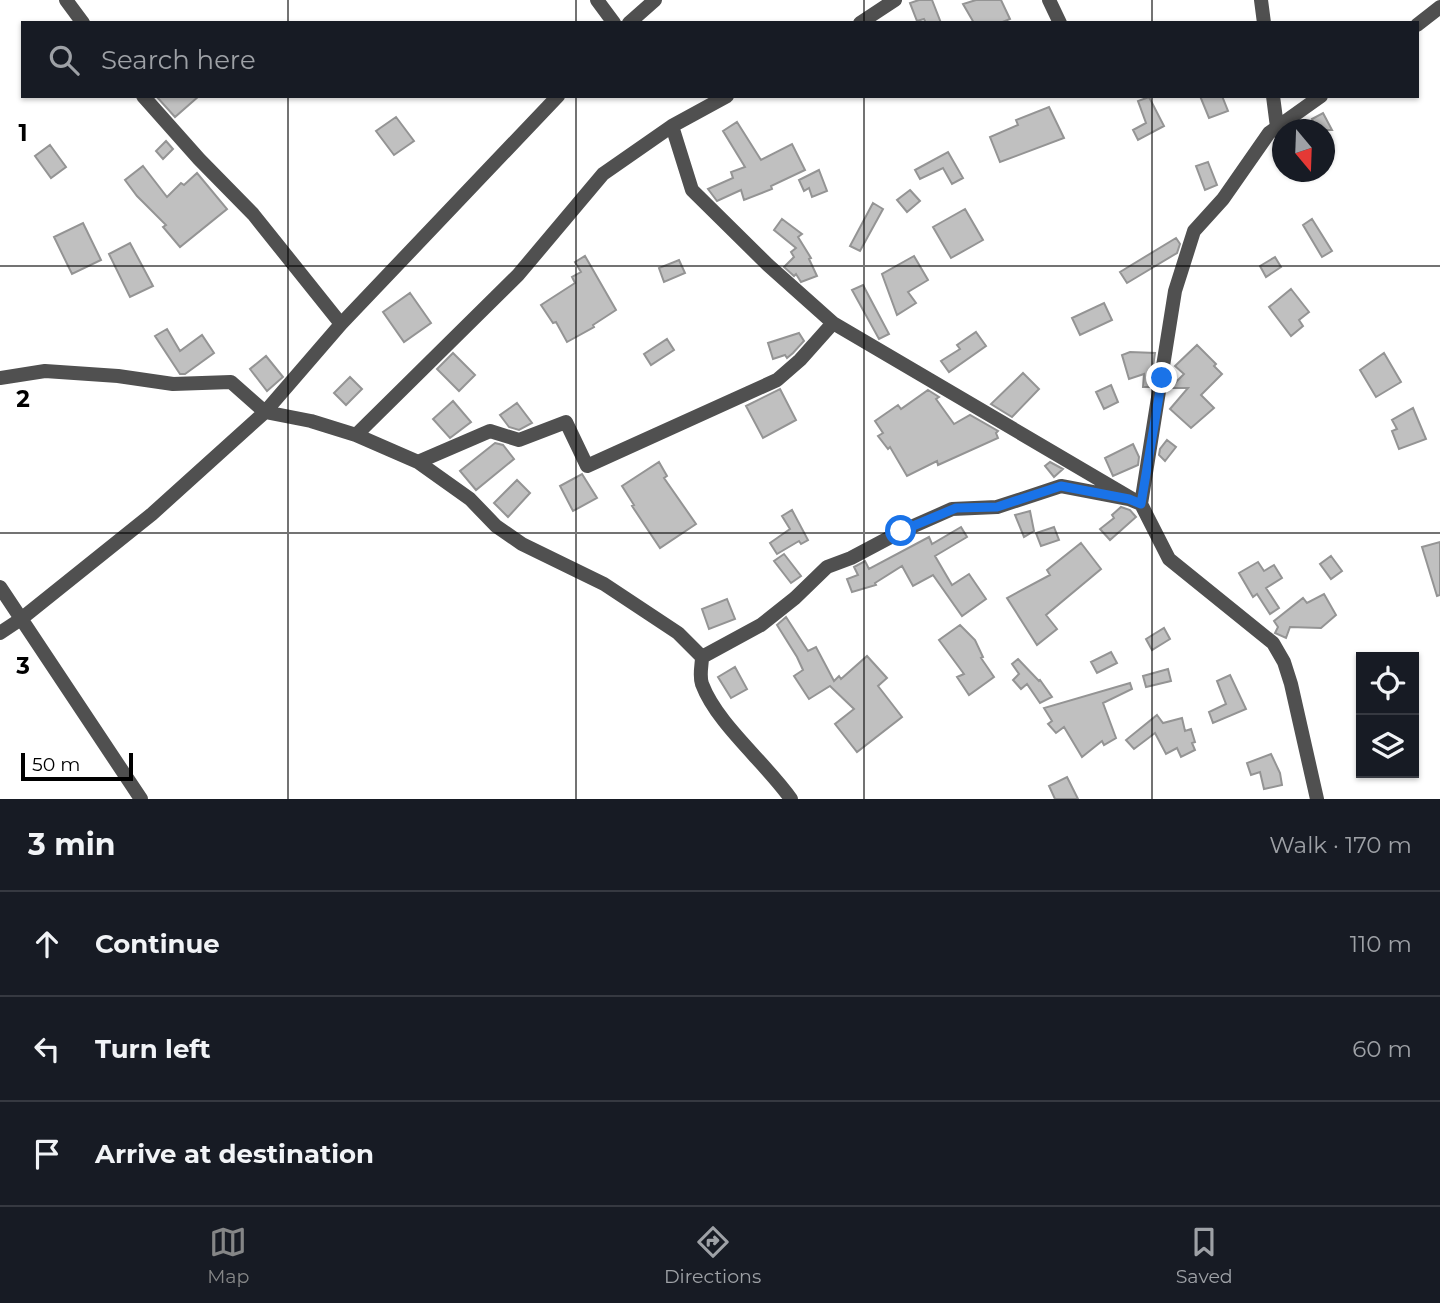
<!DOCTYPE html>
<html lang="en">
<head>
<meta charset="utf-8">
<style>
	body { margin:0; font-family:Montserrat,sans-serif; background:#242831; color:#f1f3f6 }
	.controls { position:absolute; right:21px; bottom:21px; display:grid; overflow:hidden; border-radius:0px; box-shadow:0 2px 5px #0004 }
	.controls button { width:63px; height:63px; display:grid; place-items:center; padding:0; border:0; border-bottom:2px solid #363941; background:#171b24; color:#f1f3f6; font:35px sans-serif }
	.compass { position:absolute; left:1272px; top:119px; width:63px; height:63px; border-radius:50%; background:#171b24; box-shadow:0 2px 5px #0004; rotate:161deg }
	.scale { position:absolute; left:21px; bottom:18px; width:112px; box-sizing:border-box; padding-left:7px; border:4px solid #000; border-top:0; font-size:19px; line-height:24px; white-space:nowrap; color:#000; -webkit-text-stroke:5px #fff; paint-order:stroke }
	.stop { position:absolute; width:21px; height:21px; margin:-16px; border:5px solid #1a73e8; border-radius:50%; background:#fff }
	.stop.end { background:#1a73e8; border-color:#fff; box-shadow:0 2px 7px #0008 }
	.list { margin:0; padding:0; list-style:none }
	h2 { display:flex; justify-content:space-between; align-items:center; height:91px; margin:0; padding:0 28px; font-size:30px }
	h2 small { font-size:23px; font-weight:400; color:#9ea1a6 }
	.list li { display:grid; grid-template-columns:46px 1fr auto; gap:21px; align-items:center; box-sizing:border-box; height:105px; padding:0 28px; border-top:2px solid #363941 }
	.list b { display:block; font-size:26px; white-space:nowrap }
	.list em { font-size:23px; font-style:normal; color:#9ea1a6 }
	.icon { flex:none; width:38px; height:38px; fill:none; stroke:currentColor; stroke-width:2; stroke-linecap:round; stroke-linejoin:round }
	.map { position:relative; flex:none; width:1440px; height:799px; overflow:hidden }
	.search { position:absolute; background:#171b24; box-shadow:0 2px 5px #0004; left:21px; right:21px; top:21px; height:77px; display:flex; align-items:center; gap:18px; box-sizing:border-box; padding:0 24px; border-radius:0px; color:#9ea1a6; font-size:26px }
	.sheet { height:406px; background:#171b24 }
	nav { display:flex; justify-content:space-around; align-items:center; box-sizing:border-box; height:98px; border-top:2px solid #363941; background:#171b24; font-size:19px; color:#9ea1a6 }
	nav a { display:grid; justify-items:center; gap:4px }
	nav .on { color:#858687 }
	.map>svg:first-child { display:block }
	.building { fill:#c0c0c0; stroke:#949494; stroke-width:2 }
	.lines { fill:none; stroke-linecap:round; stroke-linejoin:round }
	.street { stroke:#505050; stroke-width:14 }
	.route { stroke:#1a73e8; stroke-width:9 }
	.grid { fill:none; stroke:#000; stroke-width:2; stroke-opacity:0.55 }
	.grid-label { font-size:23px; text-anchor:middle; font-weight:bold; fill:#000; stroke:#fff; stroke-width:5; stroke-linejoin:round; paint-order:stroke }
</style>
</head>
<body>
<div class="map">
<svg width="1440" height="799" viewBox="0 0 1440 799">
	<rect width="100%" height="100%" fill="#fff"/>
	<!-- building -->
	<path class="building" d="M 919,0 L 932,0 L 941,23 L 926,23 L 924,19 L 917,21 L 910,3 Z
		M 976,0 L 1001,0 L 1010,19 L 1000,23 L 974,23 L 963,4 Z
		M 156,96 L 199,96 L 175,117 Z
		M 1200,96 L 1222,96 L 1228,111 L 1209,118 Z
		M 1149,97 L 1164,126 L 1138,140 L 1133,130 L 1146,123 L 1138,101 Z
		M 1049,107 L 1064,138 L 1000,162 L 990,137 L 1018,125 L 1016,120 Z
		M 1323,113 L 1332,130 L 1318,130 L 1312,119 Z
		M 396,117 L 414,141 L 394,155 L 376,131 Z
		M 737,122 L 761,160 L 792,144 L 805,170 L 771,186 L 772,189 L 744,200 L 741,190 L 717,201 L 708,189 L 733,178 L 731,172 L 745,167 L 723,131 Z
		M 166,141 L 173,149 L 163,159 L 156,151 Z
		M 50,145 L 66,167 L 51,178 L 35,156 Z
		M 948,152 L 963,178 L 952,184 L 943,168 L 920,179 L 915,170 Z
		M 1208,162 L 1217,185 L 1205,190 L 1196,166 Z
		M 143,166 L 167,197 L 181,183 L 184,185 L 197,173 L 227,209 L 180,247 L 163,227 L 166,225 L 137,196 L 125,180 Z
		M 819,170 L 827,191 L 812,197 L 809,188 L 804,191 L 799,180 Z
		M 910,190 L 920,201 L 907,212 L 897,200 Z
		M 873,203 L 883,209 L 860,251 L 850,246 Z
		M 965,209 L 983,240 L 951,258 L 933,227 Z
		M 782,219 L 802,234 L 798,237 L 811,258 L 809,259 L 817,276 L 801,282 L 796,274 L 794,276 L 784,267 L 794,257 L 791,252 L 796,248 L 774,230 Z
		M 1312,219 L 1332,251 L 1322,257 L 1303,225 Z
		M 83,223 L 101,260 L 72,274 L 54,237 Z
		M 1176,238 L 1180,244 L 1177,253 L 1127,283 L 1120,272 Z
		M 130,243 L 153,286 L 130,297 L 109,254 Z
		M 585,256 L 616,310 L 593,325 L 594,327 L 567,342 L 556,322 L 553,323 L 541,305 L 575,283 L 572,277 L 581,272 L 575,262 Z
		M 914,256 L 928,280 L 908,292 L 916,303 L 897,315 L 882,274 Z
		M 1275,257 L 1281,267 L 1266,277 L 1260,266 Z
		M 679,260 L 685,273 L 664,282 L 659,268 Z
		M 863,285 L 889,334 L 879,339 L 852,290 Z
		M 1291,289 L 1309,312 L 1299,320 L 1303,326 L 1291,336 L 1269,307 Z
		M 410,293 L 431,323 L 404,342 L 383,312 Z
		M 1104,303 L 1112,320 L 1080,335 L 1072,318 Z
		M 167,329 L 180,351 L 202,335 L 214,353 L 185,374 L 180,374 L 155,336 Z
		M 976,332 L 986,346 L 949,372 L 941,361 L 960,349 L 957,345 Z
		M 799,333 L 804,341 L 793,353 L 787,358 L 785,355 L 773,359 L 768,343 Z
		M 667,339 L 674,350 L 651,365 L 644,354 Z
		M 1197,345 L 1216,364 L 1214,366 L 1222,374 L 1201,395 L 1214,408 L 1191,428 L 1170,409 L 1188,388 L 1170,388 L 1184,374 L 1175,366 Z
		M 1130,352 L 1155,353 L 1150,387 L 1143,387 L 1144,374 L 1129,379 L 1122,355 Z
		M 453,353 L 475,375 L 459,391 L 437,369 Z
		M 1384,353 L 1401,382 L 1376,397 L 1360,370 Z
		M 266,356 L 283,377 L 267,391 L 250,369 Z
		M 1023,373 L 1039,389 L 1012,417 L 991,404 Z
		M 350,377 L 362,389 L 346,405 L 334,393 Z
		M 1111,385 L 1118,402 L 1104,409 L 1096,392 Z
		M 780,389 L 796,420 L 763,438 L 746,406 Z
		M 928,390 L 939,397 L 936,399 L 954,424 L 970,415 L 998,431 L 996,433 L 998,438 L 938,465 L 937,461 L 907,476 L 890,447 L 888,449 L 878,436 L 883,433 L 875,421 L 898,405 L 901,409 Z
		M 453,401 L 471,422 L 450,438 L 433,419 Z
		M 517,403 L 532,423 L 519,430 L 509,427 L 500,415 Z
		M 1413,408 L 1426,439 L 1399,449 L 1392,431 L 1397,429 L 1392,420 Z
		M 1167,440 L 1176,447 L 1165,461 L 1159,455 L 1160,449 Z
		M 495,443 L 503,445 L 514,459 L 476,490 L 460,471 Z
		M 1133,444 L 1139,457 L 1138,465 L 1113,476 L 1105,458 Z
		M 659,462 L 667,476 L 664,478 L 696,524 L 660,548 L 632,506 L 634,505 L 622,486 Z
		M 1050,462 L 1063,469 L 1054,477 L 1045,466 Z
		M 582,474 L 597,498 L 573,511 L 560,486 Z
		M 517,480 L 530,493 L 508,517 L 494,503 Z
		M 1121,507 L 1130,510 L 1136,517 L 1110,540 L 1100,529 L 1114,518 L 1112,515 Z
		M 792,510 L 808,540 L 801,544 L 799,541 L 777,554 L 770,543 L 790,529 L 782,516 Z
		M 1030,511 L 1034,531 L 1024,537 L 1015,515 Z
		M 961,527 L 967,537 L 935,556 L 952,585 L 969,574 L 986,599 L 962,616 L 933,575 L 913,586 L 902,566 L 875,583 L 876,585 L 852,592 L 847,579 L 858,575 L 854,567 L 865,561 L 869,569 L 929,537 L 932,544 Z
		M 1054,527 L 1059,540 L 1041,546 L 1036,533 Z
		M 1440,542 L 1440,595 L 1437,596 L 1422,547 Z
		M 1081,543 L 1101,569 L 1046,615 L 1057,629 L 1037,645 L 1007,598 L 1050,575 L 1047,570 Z
		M 784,554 L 801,576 L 791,583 L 774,561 Z
		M 1331,556 L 1342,571 L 1331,579 L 1320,564 Z
		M 1258,562 L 1264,571 L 1274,565 L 1282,578 L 1266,588 L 1279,608 L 1270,614 L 1257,594 L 1253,597 L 1239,573 Z
		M 1324,594 L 1336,615 L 1321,628 L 1290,627 L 1286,638 L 1275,633 L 1278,627 L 1274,621 L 1303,598 L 1307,603 Z
		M 727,599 L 735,619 L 709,629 L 702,609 Z
		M 786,617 L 808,651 L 816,647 L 834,681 L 839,676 L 841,679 L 867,656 L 887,678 L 878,686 L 902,717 L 857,752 L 835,724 L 854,709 L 830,686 L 809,699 L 794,676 L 803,670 L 797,657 L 777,625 Z
		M 960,625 L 975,640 L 983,657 L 981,658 L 994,677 L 969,695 L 957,677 L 964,674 L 939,640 Z
		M 1164,628 L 1170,639 L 1152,650 L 1146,639 Z
		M 1111,652 L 1117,663 L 1097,673 L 1091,662 Z
		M 1018,659 L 1039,681 L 1040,680 L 1052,697 L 1040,703 L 1027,684 L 1021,689 L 1013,680 L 1019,674 L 1012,664 Z
		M 735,667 L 747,689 L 731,698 L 718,677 Z
		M 1168,669 L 1171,681 L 1146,687 L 1143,676 Z
		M 1230,675 L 1246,709 L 1213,723 L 1209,712 L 1226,704 L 1217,681 Z
		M 1130,683 L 1132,689 L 1103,703 L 1116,738 L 1104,745 L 1102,741 L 1082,757 L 1064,727 L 1056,733 L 1048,724 L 1052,721 L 1044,708 Z
		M 1157,715 L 1163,723 L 1182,718 L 1185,731 L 1191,729 L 1195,742 L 1192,743 L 1195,750 L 1181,757 L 1177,748 L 1166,754 L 1155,733 L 1134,749 L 1126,740 Z
		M 1271,754 L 1280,773 L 1282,785 L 1264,789 L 1260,772 L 1251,775 L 1247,763 Z
		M 1067,777 L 1078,799 L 1055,799 L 1049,786 Z"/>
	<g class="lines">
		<!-- street -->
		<path class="street" d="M 66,0 L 83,23
			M 597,0 L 614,23
			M 1049,0 L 1060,23
			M 1261,0 L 1264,23
			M 629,23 L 655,0
			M 860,23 L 895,0
			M 1417,25 L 1440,7
			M 143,96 L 199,159 L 253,214 L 341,324
			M 1273,96 L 1277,127
			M 672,126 L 692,190 L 768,265 L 833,323 L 1141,504 L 1169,559 L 1273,643 L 1284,662 L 1291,684 L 1317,799
			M 0,378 L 45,371 L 118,376 L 173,384 L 231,382 L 265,412 L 311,421 L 356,435 L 418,462 L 470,499 L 496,526 L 522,544 L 604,584 L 678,633 L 702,657 C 702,665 699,675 702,684 C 717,724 765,762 791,799
			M 356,435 L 518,275 L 603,174 L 672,126 L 727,96
			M 418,462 L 490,431 L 519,440 L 566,422 L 587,466 L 777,380 L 800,360 L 833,323
			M 0,587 L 141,799
			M 0,633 L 21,619 L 152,514 L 265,412 L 341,324 L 558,96
			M 702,657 L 761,625 L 795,598 L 827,567 L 851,558 L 900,532 L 952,509 L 997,507 L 1061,486 L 1129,499 L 1141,504 L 1175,291 L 1194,231 L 1223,199 L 1269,133 L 1321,96"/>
	</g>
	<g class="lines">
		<!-- route -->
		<path class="route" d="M 901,531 L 956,508 L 997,507 L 1061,486 L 1129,499 L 1141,504 L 1162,378"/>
	</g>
	<!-- grid -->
	<path class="grid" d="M 288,0 L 288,23M 576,0 L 576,23M 864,0 L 864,23M 1152,0 L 1152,23M 288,96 L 288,799M 576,96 L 576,799M 864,96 L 864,799M 1152,96 L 1152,799M 0,266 L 1440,266M 0,533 L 1440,533"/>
	<g class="grid-label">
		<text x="23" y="141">1</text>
		<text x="23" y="407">2</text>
		<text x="23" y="674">3</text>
	</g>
</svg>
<div class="controls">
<button><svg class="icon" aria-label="locate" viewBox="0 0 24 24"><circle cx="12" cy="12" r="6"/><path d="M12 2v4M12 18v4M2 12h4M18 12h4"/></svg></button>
<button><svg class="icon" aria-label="layers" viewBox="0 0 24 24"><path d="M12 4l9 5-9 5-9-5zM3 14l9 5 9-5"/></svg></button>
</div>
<svg class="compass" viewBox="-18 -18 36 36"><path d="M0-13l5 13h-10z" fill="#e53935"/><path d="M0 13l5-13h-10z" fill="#9ea1a6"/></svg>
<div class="scale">50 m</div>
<div class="stop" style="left:901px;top:531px"></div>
<div class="stop end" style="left:1162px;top:378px"></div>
<div class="search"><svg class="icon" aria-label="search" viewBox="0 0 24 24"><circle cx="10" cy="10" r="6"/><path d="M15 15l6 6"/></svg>Search here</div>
</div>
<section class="sheet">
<h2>3 min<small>Walk · 170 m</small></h2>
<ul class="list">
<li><svg class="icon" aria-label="ahead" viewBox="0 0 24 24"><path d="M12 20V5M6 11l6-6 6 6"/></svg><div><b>Continue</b></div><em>110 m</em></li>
<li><svg class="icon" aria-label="left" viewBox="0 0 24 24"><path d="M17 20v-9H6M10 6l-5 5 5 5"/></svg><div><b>Turn left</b></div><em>60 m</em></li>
<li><svg class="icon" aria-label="arrive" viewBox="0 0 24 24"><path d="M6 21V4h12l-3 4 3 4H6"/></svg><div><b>Arrive at destination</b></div></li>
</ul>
</section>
<nav>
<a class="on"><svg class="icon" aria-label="map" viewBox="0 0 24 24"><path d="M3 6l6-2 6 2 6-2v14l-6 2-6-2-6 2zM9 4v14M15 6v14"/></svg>Map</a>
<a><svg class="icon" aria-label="directions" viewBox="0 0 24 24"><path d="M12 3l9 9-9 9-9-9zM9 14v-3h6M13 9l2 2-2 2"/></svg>Directions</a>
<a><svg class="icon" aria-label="saved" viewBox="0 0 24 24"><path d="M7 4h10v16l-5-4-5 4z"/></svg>Saved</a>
</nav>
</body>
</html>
